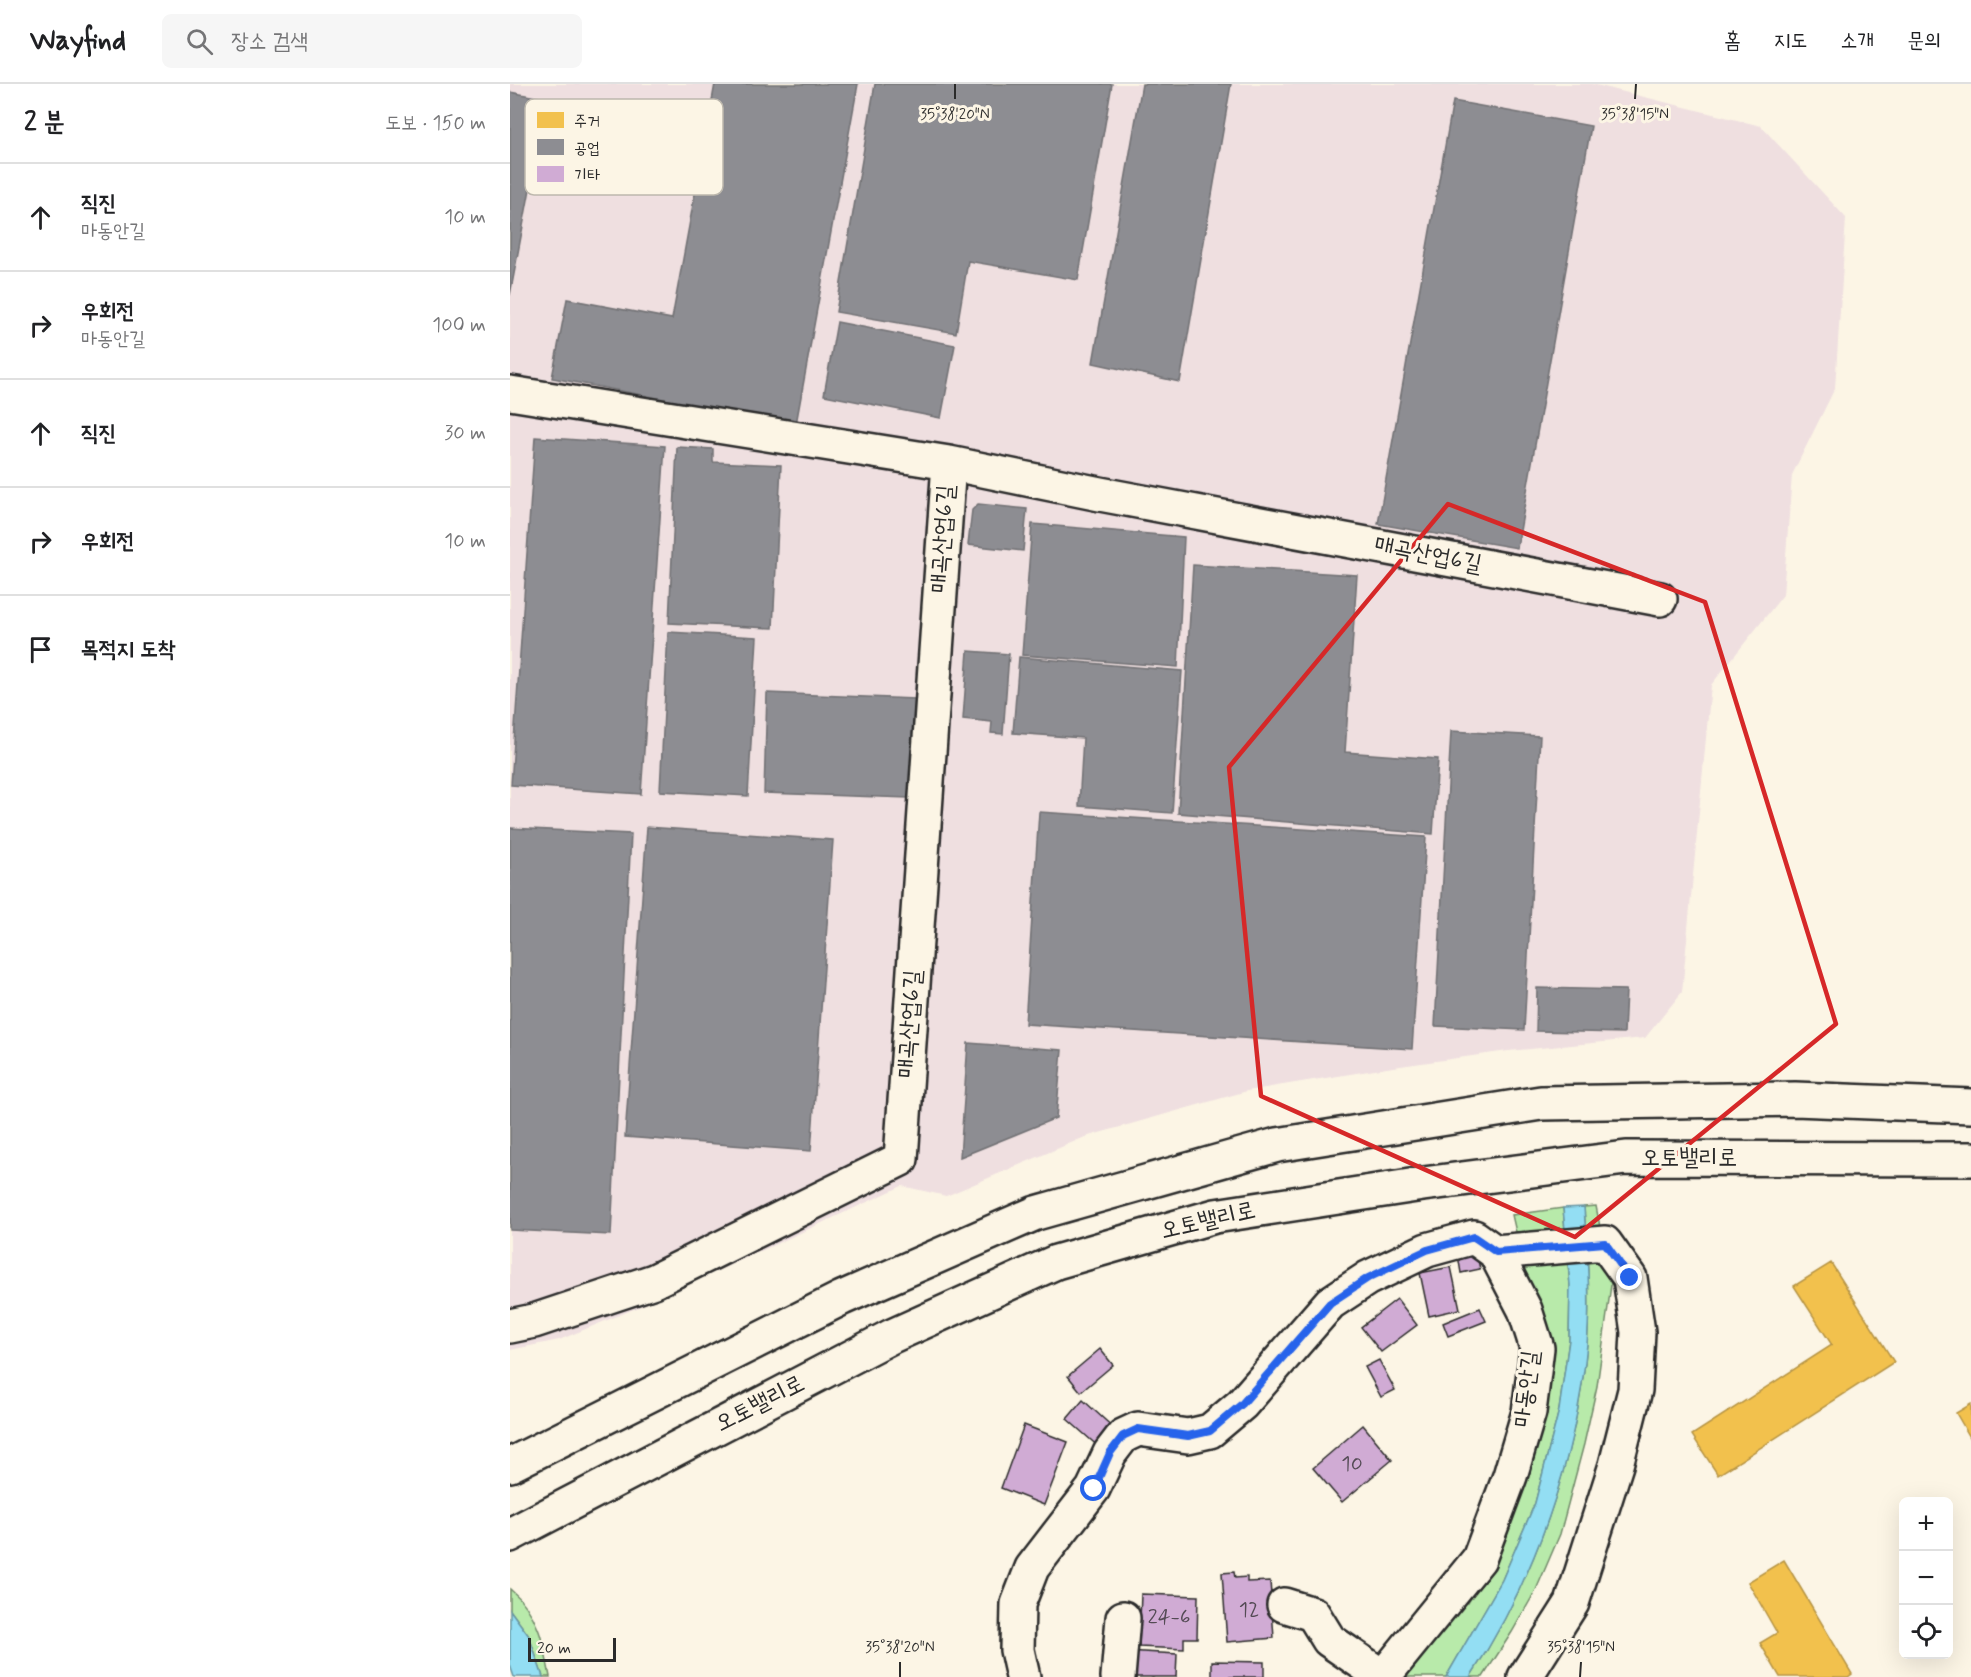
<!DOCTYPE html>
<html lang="ko">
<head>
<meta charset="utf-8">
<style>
	body { margin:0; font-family:Mynerve,"Poor Story",sans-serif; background:#f6f6f6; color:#202124 }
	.controls { position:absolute; right:18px; bottom:18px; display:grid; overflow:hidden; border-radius:9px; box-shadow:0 6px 24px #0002 }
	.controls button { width:54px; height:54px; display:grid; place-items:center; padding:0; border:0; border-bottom:2px solid #e0e0e0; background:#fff; color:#202124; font:30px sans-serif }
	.scale { position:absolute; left:18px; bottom:15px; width:88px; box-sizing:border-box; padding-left:6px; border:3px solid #2b2b2b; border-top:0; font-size:16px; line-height:21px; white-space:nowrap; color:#2b2b2b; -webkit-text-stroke:4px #fcf5e5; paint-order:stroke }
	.stop { position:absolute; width:18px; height:18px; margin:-14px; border:4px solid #2563eb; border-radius:50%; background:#fff }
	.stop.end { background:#2563eb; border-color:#fff; box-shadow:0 2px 6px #0008 }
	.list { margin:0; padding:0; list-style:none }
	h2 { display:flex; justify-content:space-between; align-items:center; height:78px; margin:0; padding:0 24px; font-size:26px }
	h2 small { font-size:20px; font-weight:400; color:#757577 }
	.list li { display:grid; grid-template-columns:39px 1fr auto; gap:18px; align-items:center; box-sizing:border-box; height:108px; padding:0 24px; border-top:2px solid #e0e0e0 }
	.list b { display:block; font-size:22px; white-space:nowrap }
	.list p { margin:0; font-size:20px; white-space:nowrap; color:#757577 }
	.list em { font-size:20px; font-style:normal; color:#757577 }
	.icon { flex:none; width:33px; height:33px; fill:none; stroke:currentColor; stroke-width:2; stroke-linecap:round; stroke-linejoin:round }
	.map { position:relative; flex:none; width:1461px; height:1593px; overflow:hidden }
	header { display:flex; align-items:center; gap:36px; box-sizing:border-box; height:84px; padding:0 30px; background:#fff; border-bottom:2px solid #e0e0e0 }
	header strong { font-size:28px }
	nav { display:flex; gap:33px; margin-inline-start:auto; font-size:21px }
	.search { width:420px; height:54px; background:#f6f6f6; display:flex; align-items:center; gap:15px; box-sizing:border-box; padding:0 21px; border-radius:9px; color:#757577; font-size:22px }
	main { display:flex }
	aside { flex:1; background:#fff }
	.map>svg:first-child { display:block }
	.built { fill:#efdfe0 }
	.green { fill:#b8eaaa; stroke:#728a6a; stroke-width:1.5 }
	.water { fill:#93def3; stroke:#6996a3; stroke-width:1.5 }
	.homes { fill:#f2c14e; stroke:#b69444; stroke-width:1.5 }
	.industry { fill:#8d8d92; stroke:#707073; stroke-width:1.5 }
	.building { fill:#d0abd4; stroke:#2b2b2b; stroke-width:1.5 }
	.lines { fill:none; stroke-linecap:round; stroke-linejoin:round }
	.minor-casing { stroke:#2b2b2b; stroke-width:38 }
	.highway-casing { stroke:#2b2b2b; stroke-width:38 }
	.minor { stroke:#fcf5e5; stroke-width:33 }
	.highway { stroke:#fcf5e5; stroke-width:33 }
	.route { stroke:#2563eb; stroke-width:8 }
	.marked { fill:none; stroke:#d62828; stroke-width:4.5; stroke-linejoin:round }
	.ticks { fill:none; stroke:#2b2b2b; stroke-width:2 }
	.labels { text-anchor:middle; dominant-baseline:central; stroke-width:6; stroke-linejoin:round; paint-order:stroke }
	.number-label { font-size:21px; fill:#544b55 }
	.street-label { font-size:24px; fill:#2b2b2b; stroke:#fcf5e5 }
	.key { fill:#fcf5e5; stroke:#bdb8ad; stroke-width:1.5 }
	.key-label { font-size:16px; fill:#2b2b2b }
	.ticks-label { font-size:15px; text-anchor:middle; fill:#2b2b2b; stroke:#fcf5e5; stroke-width:6; stroke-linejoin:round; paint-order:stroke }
</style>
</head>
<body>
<header>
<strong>Wayfind</strong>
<div class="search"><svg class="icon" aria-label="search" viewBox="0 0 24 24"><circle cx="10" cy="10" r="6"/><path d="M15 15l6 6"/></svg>장소 검색</div>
<nav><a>홈</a><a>지도</a><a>소개</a><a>문의</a></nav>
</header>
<main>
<aside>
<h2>2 분<small>도보 · 150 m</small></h2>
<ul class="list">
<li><svg class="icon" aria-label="ahead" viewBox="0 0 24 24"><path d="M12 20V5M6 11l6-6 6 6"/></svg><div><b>직진</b><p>마동안길</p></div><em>10 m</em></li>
<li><svg class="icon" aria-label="right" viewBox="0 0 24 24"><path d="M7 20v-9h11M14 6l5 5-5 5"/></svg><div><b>우회전</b><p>마동안길</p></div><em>100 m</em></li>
<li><svg class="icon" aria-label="ahead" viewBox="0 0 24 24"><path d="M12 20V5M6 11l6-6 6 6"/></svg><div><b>직진</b></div><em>30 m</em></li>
<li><svg class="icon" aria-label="right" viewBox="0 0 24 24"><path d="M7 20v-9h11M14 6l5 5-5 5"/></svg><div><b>우회전</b></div><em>10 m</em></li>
<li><svg class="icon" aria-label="arrive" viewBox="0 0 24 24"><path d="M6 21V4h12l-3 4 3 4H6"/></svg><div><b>목적지 도착</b></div></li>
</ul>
</aside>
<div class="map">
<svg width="1461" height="1593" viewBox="0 0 1461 1593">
	<rect width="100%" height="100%" fill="#fcf5e5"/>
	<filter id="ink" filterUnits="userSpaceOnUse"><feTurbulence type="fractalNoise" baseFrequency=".0167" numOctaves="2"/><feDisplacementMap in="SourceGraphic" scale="12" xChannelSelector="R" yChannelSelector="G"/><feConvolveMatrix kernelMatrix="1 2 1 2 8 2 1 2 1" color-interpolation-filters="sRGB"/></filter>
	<g filter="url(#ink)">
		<!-- built -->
		<path class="built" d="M 0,0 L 1082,0 L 1251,42 L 1336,134 L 1325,304 L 1282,391 L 1273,511 L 1201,601 L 1172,908 L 1135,954 L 998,967 L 883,983 L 737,1007 L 575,1053 L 436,1112 L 392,1102 L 129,1223 L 49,1256 L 0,1266 Z"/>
		<!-- green -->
		<path class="green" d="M 1086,1122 L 1101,1201 L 1087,1302 L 1074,1360 L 1050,1450 L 1026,1506 L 1002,1548 L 973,1593 L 960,1593 C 1025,1496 1066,1375 1077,1260 C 1081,1214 1077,1168 1074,1123 Z
			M 1053,1124 L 1060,1201 L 1059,1256 L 1049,1326 L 1025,1419 L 992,1496 L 936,1593 L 885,1593 L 951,1516 L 958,1519 L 985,1474 L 1019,1204 L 1002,1131 Z
			M 0,1505 C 28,1528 34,1560 40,1593 L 33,1593 L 19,1552 L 0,1526 Z"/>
		<!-- water -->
		<path class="water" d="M 1074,1123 C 1077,1168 1081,1214 1077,1260 C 1066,1375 1025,1496 960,1593 L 936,1593 L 992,1496 L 1025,1419 L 1049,1326 L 1059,1256 L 1060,1201 L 1053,1124 Z
			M 0,1526 L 19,1552 L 33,1593 L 4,1593 L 0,1581 Z"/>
		<!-- homes -->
		<path class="homes" d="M 1321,1179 L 1384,1278 L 1208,1391 L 1182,1351 L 1322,1261 L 1284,1202 Z
			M 1461,1320 L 1461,1355 L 1446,1329 Z
			M 1274,1476 L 1342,1590 L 1338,1593 L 1270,1593 L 1250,1559 L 1267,1549 L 1238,1498 Z"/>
		<!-- industry -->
		<path class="industry" d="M 205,0 L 348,0 L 286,340 L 42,294 L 57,215 L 162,235 Z
			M 365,0 L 602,0 L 568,196 L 458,177 L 446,249 L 326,228 Z
			M 632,0 L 721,0 L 670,298 L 583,279 Z
			M 0,8 L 37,15 L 0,211 Z
			M 943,17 L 1081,42 L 1007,464 L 868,440 Z
			M 327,238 L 445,261 L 431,334 L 314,311 Z
			M 25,353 L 155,362 L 131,710 L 1,701 Z
			M 167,363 L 203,365 L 203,378 L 271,381 L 263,544 L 159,539 Z
			M 468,420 L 517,425 L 513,467 L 458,461 L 462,426 Z
			M 522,440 L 674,453 L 668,583 L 512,571 Z
			M 683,481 L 847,491 L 835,668 L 928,675 L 923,750 L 668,729 Z
			M 158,548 L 247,553 L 238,712 L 150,707 Z
			M 458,567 L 499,570 L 493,650 L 481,649 L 482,638 L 453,635 Z
			M 509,573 L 672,587 L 662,729 L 569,722 L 573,654 L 503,649 Z
			M 257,609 L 405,615 L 399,714 L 254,709 Z
			M 941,647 L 1030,652 L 1014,946 L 925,942 Z
			M 529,728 L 916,753 L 902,965 L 515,940 Z
			M 137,743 L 323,756 L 301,1067 L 115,1053 Z
			M 0,744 L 121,750 L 101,1151 L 0,1146 Z
			M 1027,904 L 1116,906 L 1114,949 L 1026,947 Z
			M 458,959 L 552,966 L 546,1034 L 450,1073 Z"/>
		<!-- building -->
		<path class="building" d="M 966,1167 L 970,1185 L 951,1189 L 948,1171 Z
			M 941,1183 L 950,1225 L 919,1232 L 910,1189 Z
			M 887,1215 L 907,1241 L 871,1268 L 851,1243 Z
			M 970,1224 L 976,1237 L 938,1252 L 933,1239 Z
			M 590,1265 L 603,1281 L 571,1308 L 558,1292 Z
			M 869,1276 L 885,1306 L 871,1313 L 855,1283 Z
			M 573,1316 L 606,1346 L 590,1364 L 557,1335 Z
			M 514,1341 L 558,1358 L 534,1421 L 491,1404 Z
			M 853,1341 L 882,1376 L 832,1418 L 803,1384 Z
			M 724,1488 L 725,1494 L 737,1493 L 737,1498 L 760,1497 L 764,1554 L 717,1558 L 712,1489 Z
			M 631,1510 L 688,1512 L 687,1554 L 674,1554 L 674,1565 L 629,1563 Z
			M 616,1567 L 667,1570 L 666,1593 L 614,1593 Z
			M 702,1577 L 754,1578 L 754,1593 L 702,1593 Z"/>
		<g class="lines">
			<!-- minor casing -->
			<g class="minor-casing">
				<path id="minor" d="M 0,309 L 439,379 L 590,410 L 1150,515
					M 985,1168 L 1095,1159 L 1120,1194 L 1128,1248 L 1125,1306 L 1106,1381 L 1062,1519 L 1015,1593
					M 0,1242 L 24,1237 L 144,1197 L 391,1075 L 439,379
					M 774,1521 L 803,1530 L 819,1556 L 873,1593
					M 513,1593 L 507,1566 L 508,1520 L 522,1484 L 583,1405 L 600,1369 L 613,1352 L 628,1345 L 678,1352 L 700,1347 L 732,1320 L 820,1219 L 858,1194 L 917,1166 L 964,1153 L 985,1168 L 1015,1226 L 1027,1264 L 1019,1328 L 1000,1392 L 969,1475 L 873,1593
					M 608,1593 L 613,1534"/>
			</g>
			<!-- highway casing -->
			<g class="highway-casing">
				<path id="highway" d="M 0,1381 L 332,1214 L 526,1129 L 767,1061 L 1031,1019 L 1285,1015 L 1461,1022
					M 0,1451 L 382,1252 L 546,1178 L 705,1132 L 913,1100 L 1116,1074 L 1461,1075"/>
			</g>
			<!-- minor -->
			<use href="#minor" class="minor"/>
			<!-- highway -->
			<use href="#highway" class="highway"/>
		</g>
	</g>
	<g class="lines" filter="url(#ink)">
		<!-- route -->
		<path class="route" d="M 584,1405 L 600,1369 L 613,1352 L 628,1345 L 678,1352 L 700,1347 L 732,1320 L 820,1219 L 858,1194 L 917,1166 L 964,1153 L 986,1168 L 1095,1159 L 1120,1194"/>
	</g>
	<!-- marked area -->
	<path class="marked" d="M 938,420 L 1195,518 L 1326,940 L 1065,1153 L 751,1012 L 719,683 Z"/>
	<!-- ticks -->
	<path class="ticks" d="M 445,15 L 445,0M 1125,15 L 1126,0M 390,1593 L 390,1578M 1070,1593 L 1071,1578"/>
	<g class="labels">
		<!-- number labels -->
		<g class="number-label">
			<text x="842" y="1380">10</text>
			<text x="739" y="1526">12</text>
			<text x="659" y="1533">24-6</text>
		</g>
		<!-- street labels -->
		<g class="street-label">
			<text transform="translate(433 455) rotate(-86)">매곡산업6길</text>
			<text transform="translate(918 471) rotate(11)">매곡산업6길</text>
			<text transform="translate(400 940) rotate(-86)">매곡산업6길</text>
			<text x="1179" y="1074">오토밸리로</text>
			<text transform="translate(698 1137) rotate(-13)">오토밸리로</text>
			<text transform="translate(1017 1305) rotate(-83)">마동안길</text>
			<text transform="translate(250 1320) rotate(-27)">오토밸리로</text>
		</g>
	</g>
	<!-- legend -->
	<rect x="15" y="15" width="198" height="96" rx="9" class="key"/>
	<rect x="27" y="28" width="27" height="16" fill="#f2c14e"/>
	<rect x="27" y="55" width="27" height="16" fill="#8d8d92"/>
	<rect x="27" y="82" width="27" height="16" fill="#d0abd4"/>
	<g class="key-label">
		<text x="64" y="42">주거</text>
		<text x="64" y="69">공업</text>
		<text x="64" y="96">기타</text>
	</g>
	<g class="ticks-label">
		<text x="445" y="35">35°38'20"N</text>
		<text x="1125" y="35">35°38'15"N</text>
		<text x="390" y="1568">35°38'20"N</text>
		<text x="1071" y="1568">35°38'15"N</text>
	</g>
</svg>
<div class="controls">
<button>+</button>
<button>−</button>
<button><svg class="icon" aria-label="locate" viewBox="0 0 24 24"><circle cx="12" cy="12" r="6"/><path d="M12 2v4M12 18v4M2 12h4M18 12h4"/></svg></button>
</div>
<div class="scale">20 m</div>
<div class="stop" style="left:584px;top:1405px"></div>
<div class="stop end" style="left:1120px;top:1194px"></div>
</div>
</main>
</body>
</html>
